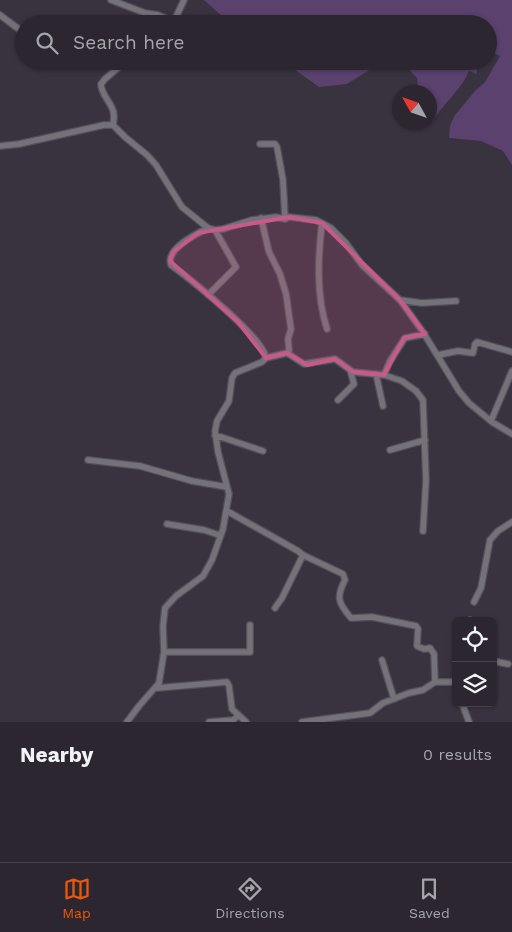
<!DOCTYPE html>
<html lang="en">
<head>
<meta charset="utf-8">
<style>
	body { margin:0; font-family:"Work Sans",sans-serif; background:#332e37; color:#f1f3f6 }
	.controls { position:absolute; right:15px; bottom:15px; display:grid; overflow:hidden; border-radius:8px; box-shadow:0 1px 4px #0004 }
	.controls button { width:45px; height:45px; display:grid; place-items:center; padding:0; border:0; border-bottom:1px solid #47434b; background:#2b262f; color:#f1f3f6; font:25px sans-serif }
	.compass { position:absolute; left:392px; top:85px; width:45px; height:45px; border-radius:50%; background:#2b262f; box-shadow:0 1px 4px #0004; rotate:310deg }
	.list { margin:0; padding:0; list-style:none }
	h2 { display:flex; justify-content:space-between; align-items:center; height:65px; margin:0; padding:0 20px; font-size:21px }
	h2 small { font-size:16px; font-weight:400; color:#a6a5aa }
	.icon { flex:none; width:28px; height:28px; fill:none; stroke:currentColor; stroke-width:2; stroke-linecap:round; stroke-linejoin:round }
	.map { position:relative; flex:none; width:512px; height:722px; overflow:hidden }
	.search { position:absolute; background:#2b262f; box-shadow:0 1px 4px #0004; left:15px; right:15px; top:15px; height:55px; display:flex; align-items:center; gap:12px; box-sizing:border-box; padding:0 18px; border-radius:28px; color:#a6a5aa; font-size:19px }
	.sheet { height:140px; background:#2b262f }
	nav { display:flex; justify-content:space-around; align-items:center; box-sizing:border-box; height:70px; border-top:1px solid #47434b; background:#2b262f; font-size:14px; color:#a6a5aa }
	nav a { display:grid; justify-items:center; gap:2px }
	nav .on { color:#ea580c }
	.map>svg:first-child { display:block }
	.green { fill:#5a416e }
	.lines { fill:none; stroke-linecap:round; stroke-linejoin:round }
	.minor-casing { stroke:#554f5b; stroke-width:8 }
	.minor { stroke:#757178; stroke-width:5.5 }
	.marked { fill:#c95987; fill-opacity:0.2; stroke:#c95987; stroke-width:4; stroke-linejoin:round }
</style>
</head>
<body>
<div class="map">
<svg width="512" height="722" viewBox="0 0 512 722">
	<rect width="100%" height="100%" fill="#39323f"/>
	<!-- green -->
	<path class="green" d="M 204,0 L 512,0 L 512,165 L 503,151 L 481,141 L 449,138 L 450,125 L 455,115 L 475,91 L 485,82 L 500,56 L 492,52 L 488,57 L 488,24 L 231,24 Z
		M 283,61 L 384,61 L 347,84 L 319,87 Z
		M 401,61 L 476,61 L 477,74 L 469,71 C 461,90 443,104 432,122 L 430,122 L 430,92 L 412,92 L 418,84 L 417,78 Z"/>
	<g class="lines">
		<!-- minor casing -->
		<g class="minor-casing">
			<path id="minor" d="M 111,0 L 145,13 L 158,15 L 179,24
				M 0,15 L 24,33
				M 175,24 L 176,17 L 184,0
				M 113,125 C 114,119 115,113 112,108 C 108,99 101,93 101,84 L 105,79 L 126,61
				M 260,144 L 275,144 L 277,147 L 283,180 L 285,219
				M 0,146 L 19,144 L 104,125 L 113,125 L 125,137 L 147,155 L 156,165 L 182,207 L 208,228 L 215,230 L 223,229 L 252,220 L 276,217 L 285,219 L 289,217 L 316,220 L 331,228 L 346,243 L 362,265 L 400,300 L 423,332 L 459,391 L 469,403 L 492,422 L 512,434
				M 261,218 L 269,252 L 280,274 L 286,294 L 291,329 L 288,339 L 289,350 L 287,353 L 266,358
				M 322,223 C 318,258 316,295 327,329
				M 208,295 L 236,267 L 215,230
				M 400,300 L 422,303 L 456,301
				M 287,353 L 304,364 L 335,359 L 353,372 L 384,375 L 402,381 L 416,391 L 423,400 L 426,480 L 423,531
				M 438,355 L 458,351 L 473,353 L 475,344 L 477,342 L 512,352
				M 376,374 L 383,406
				M 384,375 L 390,361 L 405,338 L 425,334
				M 338,400 L 354,384 L 350,370
				M 491,421 L 512,371
				M 215,435 L 263,451
				M 390,450 L 425,440
				M 88,460 L 140,466 L 192,481 L 227,487
				M 227,511 L 298,551 L 303,555 L 343,574 L 345,580 C 336,597 338,603 351,618 L 372,617 L 416,626 L 418,629 L 417,646 L 424,649 L 430,648 L 434,654 L 435,682
				M 167,524 L 204,530 L 219,535
				M 474,602 L 481,588 L 490,540 L 498,531 L 512,522
				M 275,608 L 282,598 L 303,555
				M 470,620 L 471,621
				M 164,652 L 250,652 L 250,625
				M 382,660 L 394,699
				M 493,661 L 508,664
				M 157,688 L 227,682 L 229,686 L 232,709 L 246,722
				M 462,703 L 469,722
				M 127,722 L 139,706 L 159,683 L 164,652 L 163,626 L 165,608 L 176,596 L 203,576 L 212,560 L 223,529 L 229,494 L 218,452 L 215,431 L 217,421 L 229,401 L 232,378 L 235,373 L 262,362 L 266,358 C 263,337 190,279 171,265 C 165,249 196,234 208,228
				M 209,722 L 233,720 L 238,716
				M 302,722 L 370,713 L 383,703 L 409,693 L 423,690 L 435,682 L 456,682"/>
		</g>
		<!-- minor -->
		<use href="#minor" class="minor"/>
	</g>
	<!-- marked area -->
	<path class="marked" d="M 289,217 L 322,223 L 400,300 L 425,334 L 404,338 L 384,375 L 353,372 L 335,359 L 307,365 L 287,353 L 266,358 L 238,322 L 170,261 L 173,252 L 198,233 Z"/>
</svg>
<div class="controls">
<button><svg class="icon" aria-label="locate" viewBox="0 0 24 24"><circle cx="12" cy="12" r="6"/><path d="M12 2v4M12 18v4M2 12h4M18 12h4"/></svg></button>
<button><svg class="icon" aria-label="layers" viewBox="0 0 24 24"><path d="M12 4l9 5-9 5-9-5zM3 14l9 5 9-5"/></svg></button>
</div>
<svg class="compass" viewBox="-18 -18 36 36"><path d="M0-13l5 13h-10z" fill="#e53935"/><path d="M0 13l5-13h-10z" fill="#a6a5aa"/></svg>
<div class="search"><svg class="icon" aria-label="search" viewBox="0 0 24 24"><circle cx="10" cy="10" r="6"/><path d="M15 15l6 6"/></svg>Search here</div>
</div>
<section class="sheet">
<h2>Nearby<small>0 results</small></h2>
<ul class="list">
</ul>
</section>
<nav>
<a class="on"><svg class="icon" aria-label="map" viewBox="0 0 24 24"><path d="M3 6l6-2 6 2 6-2v14l-6 2-6-2-6 2zM9 4v14M15 6v14"/></svg>Map</a>
<a><svg class="icon" aria-label="directions" viewBox="0 0 24 24"><path d="M12 3l9 9-9 9-9-9zM9 14v-3h6M13 9l2 2-2 2"/></svg>Directions</a>
<a><svg class="icon" aria-label="saved" viewBox="0 0 24 24"><path d="M7 4h10v16l-5-4-5 4z"/></svg>Saved</a>
</nav>
</body>
</html>
